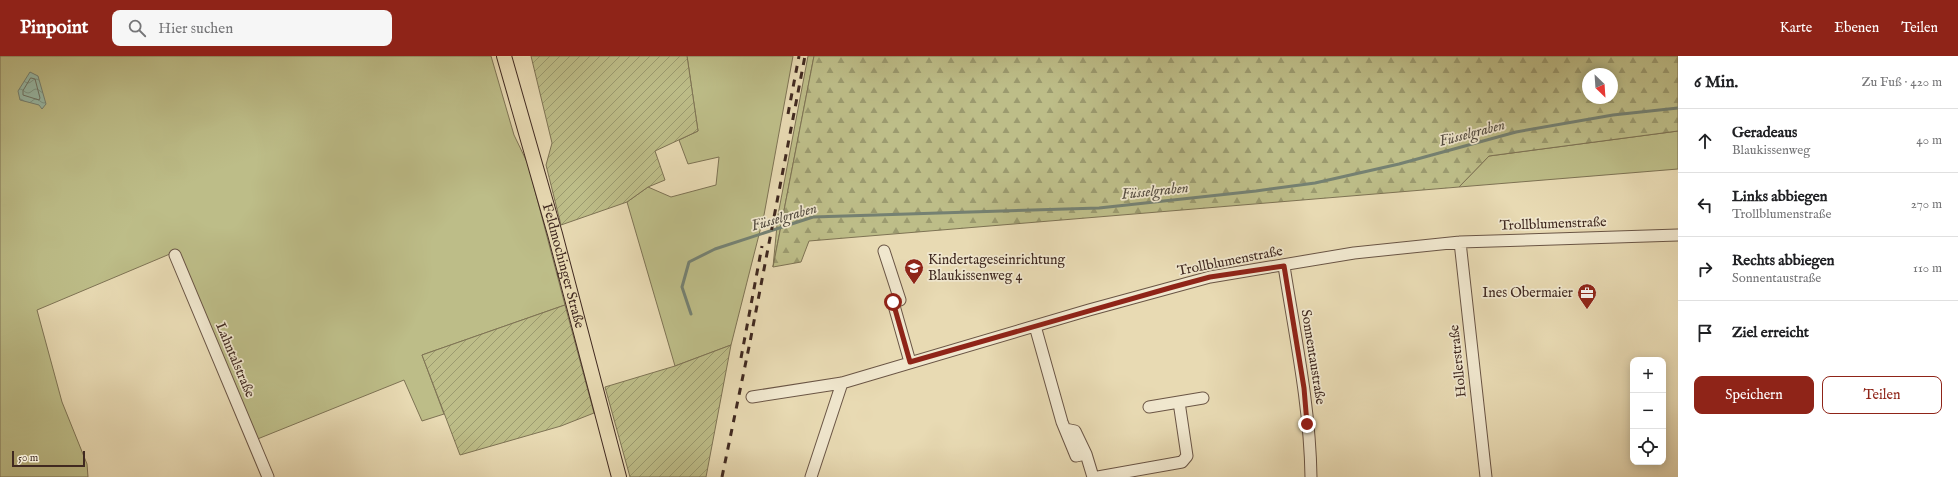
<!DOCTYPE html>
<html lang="de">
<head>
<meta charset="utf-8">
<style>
	body { margin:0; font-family:"IM FELL English",serif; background:#f6f6f6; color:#202124 }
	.controls { position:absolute; right:12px; bottom:12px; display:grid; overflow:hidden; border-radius:8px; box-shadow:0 2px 10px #0003 }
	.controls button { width:36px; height:36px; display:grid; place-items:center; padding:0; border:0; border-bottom:1px solid #e0e0e0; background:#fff; color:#202124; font:20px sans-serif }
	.compass { position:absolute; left:1582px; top:12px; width:36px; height:36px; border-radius:50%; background:#fff; box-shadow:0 2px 10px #0003; rotate:155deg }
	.scale { position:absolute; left:12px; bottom:10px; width:73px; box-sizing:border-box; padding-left:4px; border:2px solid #402920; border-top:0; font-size:11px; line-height:14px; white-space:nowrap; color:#402920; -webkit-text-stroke:3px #f0e7ce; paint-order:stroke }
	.stop { position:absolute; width:12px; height:12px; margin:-9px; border:3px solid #8f2418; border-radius:50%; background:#fff }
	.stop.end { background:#8f2418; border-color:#fff; box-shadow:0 1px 4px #0008 }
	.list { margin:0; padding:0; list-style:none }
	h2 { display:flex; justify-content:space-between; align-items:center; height:52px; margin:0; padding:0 16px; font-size:17px }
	h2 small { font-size:13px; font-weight:400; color:#757577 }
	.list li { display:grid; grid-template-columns:26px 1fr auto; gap:12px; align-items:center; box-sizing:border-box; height:64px; padding:0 16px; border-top:1px solid #e0e0e0 }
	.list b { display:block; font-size:15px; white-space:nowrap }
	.list p { margin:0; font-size:13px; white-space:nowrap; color:#757577 }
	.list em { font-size:13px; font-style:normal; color:#757577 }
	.actions { display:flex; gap:8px; padding:12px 16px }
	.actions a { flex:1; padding:9px 0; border:1px solid #8f2418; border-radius:8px; text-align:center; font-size:14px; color:#8f2418 }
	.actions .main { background:#8f2418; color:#fff }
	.icon { flex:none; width:22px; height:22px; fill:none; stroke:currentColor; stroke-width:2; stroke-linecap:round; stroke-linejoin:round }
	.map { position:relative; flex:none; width:1678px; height:421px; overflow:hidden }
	header { display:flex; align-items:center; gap:24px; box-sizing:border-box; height:56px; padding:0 20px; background:#8f2418; color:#fff }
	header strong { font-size:19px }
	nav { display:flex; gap:22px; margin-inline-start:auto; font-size:14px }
	.search { width:280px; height:36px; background:#f6f6f6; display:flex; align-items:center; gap:10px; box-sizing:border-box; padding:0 14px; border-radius:8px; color:#757577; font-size:15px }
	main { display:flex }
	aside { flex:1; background:#fff }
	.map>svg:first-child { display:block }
	.green { fill:#bdbd88; stroke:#7e7354 }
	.forest { fill:url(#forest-firs); stroke:#7e7354; fill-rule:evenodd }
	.garden { fill:url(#garden-furrows); stroke:#7e7354 }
	.water { fill:url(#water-waves); stroke:#758172 }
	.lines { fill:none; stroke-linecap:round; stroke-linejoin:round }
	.shore { stroke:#6c7264; stroke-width:1 }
	.stream { stroke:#758172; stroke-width:3 }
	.minor-casing { stroke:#6a5545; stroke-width:13 }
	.major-casing { stroke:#402920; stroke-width:16 }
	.minor { stroke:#f0e7ce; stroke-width:11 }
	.major { stroke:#e8dab3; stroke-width:14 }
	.rail { stroke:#402920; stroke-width:3; stroke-dasharray:7 7; stroke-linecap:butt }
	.route { stroke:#8f2418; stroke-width:5 }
	.labels { text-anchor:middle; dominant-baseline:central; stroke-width:3.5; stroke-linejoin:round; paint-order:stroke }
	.street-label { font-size:14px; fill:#402920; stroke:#f0e7ce }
	.poi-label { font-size:14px; fill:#402920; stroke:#f0e7ce; text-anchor:start }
	.water-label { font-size:15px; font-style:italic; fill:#564e42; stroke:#f0e7ce }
</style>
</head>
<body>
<header>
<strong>Pinpoint</strong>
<div class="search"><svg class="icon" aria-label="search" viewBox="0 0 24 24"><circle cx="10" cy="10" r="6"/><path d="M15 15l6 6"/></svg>Hier suchen</div>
<nav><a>Karte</a><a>Ebenen</a><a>Teilen</a></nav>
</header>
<main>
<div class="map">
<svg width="1678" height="421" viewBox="0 0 1678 421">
	<defs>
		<pattern id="forest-firs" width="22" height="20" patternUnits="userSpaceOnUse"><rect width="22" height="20" fill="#bdbd88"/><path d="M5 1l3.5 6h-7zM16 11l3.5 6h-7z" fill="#9b9a6f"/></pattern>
		<pattern id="garden-furrows" width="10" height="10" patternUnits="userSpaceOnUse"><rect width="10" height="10" fill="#bdbd88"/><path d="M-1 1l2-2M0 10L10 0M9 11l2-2" fill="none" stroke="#9b9a6f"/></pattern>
		<pattern id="water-waves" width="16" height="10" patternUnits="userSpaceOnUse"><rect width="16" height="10" fill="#98bba9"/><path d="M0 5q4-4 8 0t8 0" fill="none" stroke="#7d9889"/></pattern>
	</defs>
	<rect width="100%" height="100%" fill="#e8dab3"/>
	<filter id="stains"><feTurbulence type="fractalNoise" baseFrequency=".005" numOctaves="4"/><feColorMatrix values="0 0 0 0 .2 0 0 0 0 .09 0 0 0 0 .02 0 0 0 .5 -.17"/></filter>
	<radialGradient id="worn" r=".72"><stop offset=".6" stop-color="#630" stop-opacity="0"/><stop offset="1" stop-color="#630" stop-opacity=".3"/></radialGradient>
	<!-- green -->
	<path class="green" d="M 0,0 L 491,0 L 514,79 L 528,108 L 565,249 L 422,299 L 444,358 L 422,365 L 404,324 L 255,384 L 177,195 L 37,254 L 62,346 L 87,408 L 88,421 L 0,421 Z
		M 687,0 L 793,0 L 764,159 L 731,289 L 675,310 L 627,146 L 648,131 L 671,141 L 716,129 L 719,101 L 688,108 L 679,84 L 698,75 Z
		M 808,0 L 814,0 L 773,211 L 778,159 Z
		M 1678,75 L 1678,113 L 1459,131 L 1489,100 Z"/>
	<!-- forest -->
	<path class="forest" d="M 814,0 L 1678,0 L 1678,75 L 1489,100 L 1459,131 L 809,185 L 801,206 L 773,211 ZM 1588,18 L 1612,18 L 1612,42 L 1588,42 Z"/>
	<!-- garden -->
	<path class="garden" d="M 531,0 L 687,0 L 698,75 L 655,95 L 665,124 L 648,131 L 627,146 L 561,169 L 546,109 L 552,87 Z
		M 565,249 L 594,357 L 561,370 L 460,399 L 422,299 Z
		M 731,289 L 706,421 L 630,421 L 605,331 L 675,310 Z"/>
	<!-- water -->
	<path class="water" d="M 30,16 L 38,20 L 46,48 L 42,53 L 39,49 L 20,44 L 18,35 Z"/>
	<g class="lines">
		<!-- shore -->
		<path class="shore" d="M 31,22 L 35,23 L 40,42 L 39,44 L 23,39 L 23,35 Z"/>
		<!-- stream -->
		<path class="stream" d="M 691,258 L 682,231 L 689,206 L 715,193 L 813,161 L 1099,152 L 1256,135 L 1315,127 L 1399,108 L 1516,76 L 1613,59 L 1678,52"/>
		<!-- minor casing -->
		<g class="minor-casing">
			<path id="minor" d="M 1460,186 L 1486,421
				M 884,195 L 900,244 L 893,246 L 910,306
				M 175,199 L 268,421
				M 1284,210 C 1295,280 1310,350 1311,421
				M 1035,270 L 1062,366 L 1076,400 L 1086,398
				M 752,341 L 842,327 L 1089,254 L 1210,221 L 1354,197 L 1460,186 L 1678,179
				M 1149,351 L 1179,346
				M 1065,373 L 1075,375 L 1086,398 L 1093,421
				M 811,421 L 842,327
				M 1098,421 L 1182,406 L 1187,400 L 1179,346 L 1203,342"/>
		</g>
		<!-- major casing -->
		<g class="major-casing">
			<g id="major">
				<path id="s1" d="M 504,0 L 555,178 L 619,421"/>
			</g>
		</g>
		<!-- minor -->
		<use href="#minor" class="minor"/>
		<!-- major -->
		<use href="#major" class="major"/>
		<!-- rail -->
		<path class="rail" d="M 788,58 L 799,0
			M 741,302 L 762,190
			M 722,421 L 750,286 L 805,0"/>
	</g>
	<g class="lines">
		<!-- route -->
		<path class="route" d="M 893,246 L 910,306 L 1173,231 L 1210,221 L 1284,210 L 1304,332 L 1307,368"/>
	</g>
	<!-- icons -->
	<defs>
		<g id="school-pin" transform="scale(1)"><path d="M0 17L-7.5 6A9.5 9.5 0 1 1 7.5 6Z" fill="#8f2418" stroke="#f0e7ce"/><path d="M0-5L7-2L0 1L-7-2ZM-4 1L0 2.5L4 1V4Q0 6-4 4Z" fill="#fff"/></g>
		<g id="office-pin" transform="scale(1)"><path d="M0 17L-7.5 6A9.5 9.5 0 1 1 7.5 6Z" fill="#8f2418" stroke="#f0e7ce"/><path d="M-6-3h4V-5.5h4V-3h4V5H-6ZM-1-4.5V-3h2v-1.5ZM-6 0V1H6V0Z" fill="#fff"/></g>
	</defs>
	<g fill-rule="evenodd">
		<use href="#school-pin" x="914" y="212"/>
		<use href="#office-pin" x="1587" y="237"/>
	</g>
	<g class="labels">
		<!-- street labels -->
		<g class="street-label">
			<text transform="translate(1553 168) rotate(-2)">Trollblumenstraße</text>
			<text transform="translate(1230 205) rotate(-11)">Trollblumenstraße</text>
			<text stroke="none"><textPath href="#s1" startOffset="218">Feldmochinger Straße</textPath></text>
			<text transform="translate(1313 301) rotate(81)">Sonnentaustraße</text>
			<text transform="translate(235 304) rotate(67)">Lahntalstraße</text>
			<text transform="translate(1458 305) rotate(-96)">Hollerstraße</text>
		</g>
		<!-- poi labels -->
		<g class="poi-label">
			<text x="928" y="204">Kindertageseinrichtung<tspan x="928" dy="16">Blaukissenweg 4</tspan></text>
			<text x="1573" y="237" text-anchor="end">Ines Obermaier</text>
		</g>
		<!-- water labels -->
		<g class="water-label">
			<text transform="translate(1472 77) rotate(-15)">Füsselgraben</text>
			<text transform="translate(1155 135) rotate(-6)">Füsselgraben</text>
			<text transform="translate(784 161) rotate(-16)">Füsselgraben</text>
		</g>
	</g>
	<rect width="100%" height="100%" filter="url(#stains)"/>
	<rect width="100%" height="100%" fill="url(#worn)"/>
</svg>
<div class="controls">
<button>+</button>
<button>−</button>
<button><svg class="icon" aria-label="locate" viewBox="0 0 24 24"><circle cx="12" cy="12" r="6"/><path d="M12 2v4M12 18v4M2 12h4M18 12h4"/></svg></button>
</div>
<svg class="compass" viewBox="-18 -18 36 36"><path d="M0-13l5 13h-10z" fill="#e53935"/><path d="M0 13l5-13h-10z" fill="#757577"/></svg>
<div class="scale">50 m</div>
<div class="stop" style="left:893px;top:246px"></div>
<div class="stop end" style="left:1307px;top:368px"></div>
</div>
<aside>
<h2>6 Min.<small>Zu Fuß · 420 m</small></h2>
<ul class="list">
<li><svg class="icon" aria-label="ahead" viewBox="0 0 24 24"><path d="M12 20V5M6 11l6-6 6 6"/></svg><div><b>Geradeaus</b><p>Blaukissenweg</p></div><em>40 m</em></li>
<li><svg class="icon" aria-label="left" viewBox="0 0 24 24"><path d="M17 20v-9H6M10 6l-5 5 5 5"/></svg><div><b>Links abbiegen</b><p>Trollblumenstraße</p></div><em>270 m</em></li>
<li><svg class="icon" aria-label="right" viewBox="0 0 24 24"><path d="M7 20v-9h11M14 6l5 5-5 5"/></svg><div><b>Rechts abbiegen</b><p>Sonnentaustraße</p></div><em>110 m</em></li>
<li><svg class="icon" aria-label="arrive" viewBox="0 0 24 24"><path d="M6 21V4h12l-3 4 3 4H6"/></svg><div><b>Ziel erreicht</b></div></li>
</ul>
<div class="actions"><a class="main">Speichern</a><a>Teilen</a></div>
</aside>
</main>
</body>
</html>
